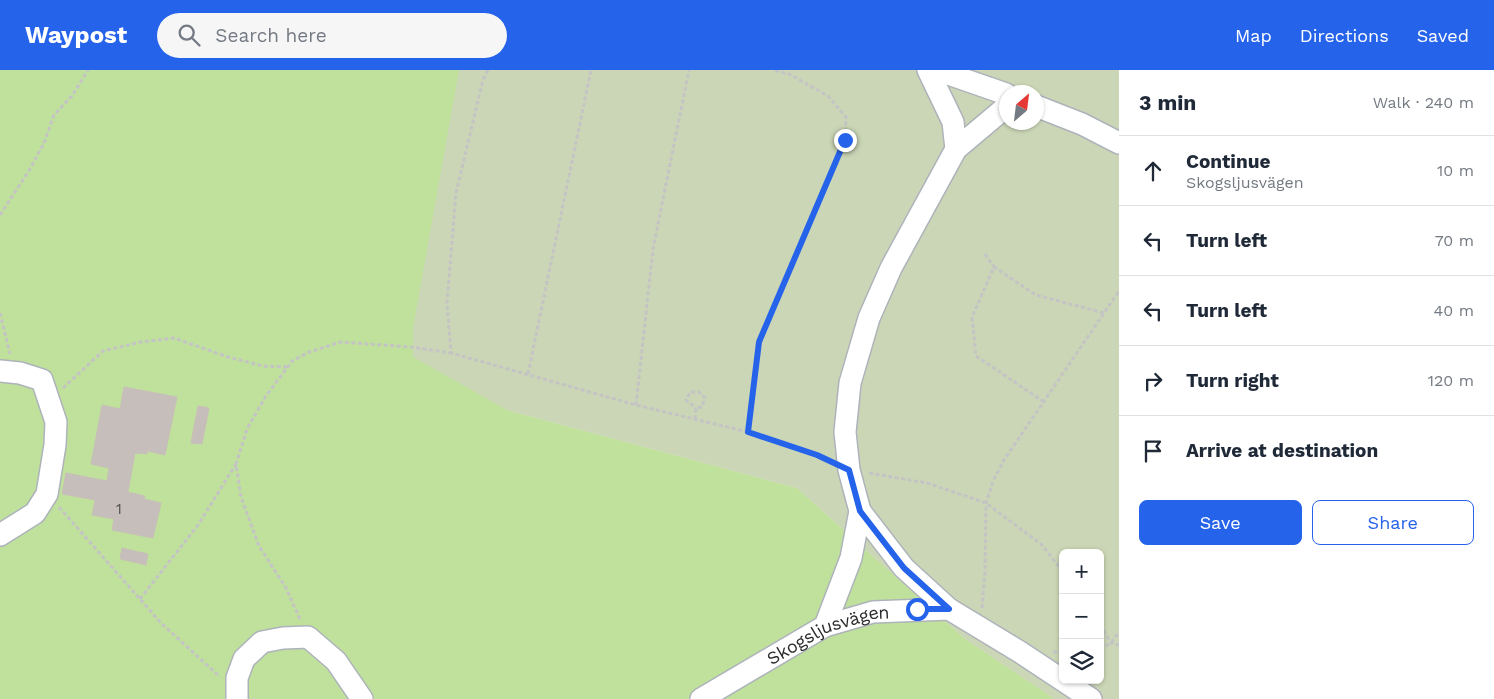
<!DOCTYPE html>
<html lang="en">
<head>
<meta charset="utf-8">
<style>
	body { margin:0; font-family:"Work Sans",sans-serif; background:#f6f6f7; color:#1f2937 }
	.controls { position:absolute; right:15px; bottom:15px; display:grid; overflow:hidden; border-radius:8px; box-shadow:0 1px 4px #0004 }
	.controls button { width:45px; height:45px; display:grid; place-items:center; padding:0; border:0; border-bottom:1px solid #e0e1e3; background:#fff; color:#1f2937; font:25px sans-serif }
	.compass { position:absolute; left:999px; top:15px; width:45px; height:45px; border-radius:50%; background:#fff; box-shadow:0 1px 4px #0004; rotate:28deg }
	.stop { position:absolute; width:15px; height:15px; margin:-11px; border:4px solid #2563eb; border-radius:50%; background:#fff }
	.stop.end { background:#2563eb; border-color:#fff; box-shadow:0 1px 5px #0008 }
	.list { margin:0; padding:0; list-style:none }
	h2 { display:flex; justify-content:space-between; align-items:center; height:65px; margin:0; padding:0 20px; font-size:21px }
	h2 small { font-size:16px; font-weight:400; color:#747a83 }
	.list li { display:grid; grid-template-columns:32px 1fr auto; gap:15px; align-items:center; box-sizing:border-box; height:70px; padding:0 20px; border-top:1px solid #e0e1e3 }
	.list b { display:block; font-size:19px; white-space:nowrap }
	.list p { margin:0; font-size:16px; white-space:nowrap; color:#747a83 }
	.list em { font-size:16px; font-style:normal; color:#747a83 }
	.actions { display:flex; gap:10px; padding:15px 20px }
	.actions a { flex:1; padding:11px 0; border:1px solid #2563eb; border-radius:8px; text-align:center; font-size:18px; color:#2563eb }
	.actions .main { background:#2563eb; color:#fff }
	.icon { flex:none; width:28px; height:28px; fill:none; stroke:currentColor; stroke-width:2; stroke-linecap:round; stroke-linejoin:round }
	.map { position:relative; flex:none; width:1119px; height:629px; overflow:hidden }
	header { display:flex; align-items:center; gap:30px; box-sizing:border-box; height:70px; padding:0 25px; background:#2563eb; color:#fff }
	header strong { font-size:24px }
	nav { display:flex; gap:28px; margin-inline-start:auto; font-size:18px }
	.search { width:350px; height:45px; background:#f6f6f7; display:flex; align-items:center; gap:12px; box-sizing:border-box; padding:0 18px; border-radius:28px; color:#747a83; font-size:19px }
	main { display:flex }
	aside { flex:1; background:#fff }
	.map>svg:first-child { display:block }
	.green { fill:#bfe19c }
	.cemetery { fill:#cbd6b6; fill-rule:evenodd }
	.building { fill:#c5beba; stroke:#c8c0b8 }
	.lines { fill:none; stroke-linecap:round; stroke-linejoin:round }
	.minor-casing { stroke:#aeb3bb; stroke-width:24 }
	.path { stroke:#c4c4c4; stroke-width:3; stroke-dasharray:4 2.5; stroke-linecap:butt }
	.minor { stroke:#fff; stroke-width:21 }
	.route { stroke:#2563eb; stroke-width:6 }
	.labels { text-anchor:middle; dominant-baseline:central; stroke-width:5; stroke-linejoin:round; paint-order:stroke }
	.number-label { font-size:15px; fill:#52504f }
	.street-label { font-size:18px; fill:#2b2b2b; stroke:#fff }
</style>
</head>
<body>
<header>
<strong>Waypost</strong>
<div class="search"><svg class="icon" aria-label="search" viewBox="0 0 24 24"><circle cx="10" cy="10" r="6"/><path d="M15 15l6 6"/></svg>Search here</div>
<nav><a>Map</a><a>Directions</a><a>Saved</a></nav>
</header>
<main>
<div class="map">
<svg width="1119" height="629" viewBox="0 0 1119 629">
	<rect width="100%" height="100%" fill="#ede4de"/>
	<!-- green -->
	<path class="green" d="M 0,0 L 459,0 L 507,340 L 797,418 L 964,568 L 1055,629 L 0,629 Z"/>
	<!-- cemetery -->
	<path class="cemetery" d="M 459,0 L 1119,0 L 1119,629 L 1055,629 L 964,568 L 797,418 L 507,340 L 413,287 L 413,258 ZM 1006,22 L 1036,22 L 1036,52 L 1006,52 ZM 1063,483 L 1100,483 L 1100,610 L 1063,610 Z"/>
	<!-- building -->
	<path class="building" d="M 124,317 L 177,327 L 165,385 L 147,381 L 147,384 L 135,383 L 128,422 L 145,426 L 144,429 L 161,433 L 153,468 L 112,460 L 114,449 L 92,445 L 95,430 L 62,424 L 66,403 L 107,411 L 109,398 L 91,394 L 102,335 L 120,339 Z
		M 198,336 L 209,338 L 202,374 L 191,373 Z
		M 122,478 L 148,484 L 146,495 L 120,489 Z"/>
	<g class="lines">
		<!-- minor casing -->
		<g class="minor-casing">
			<g id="minor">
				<path d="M 928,0 L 953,52 L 956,79"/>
				<path d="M 937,0 L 1006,24"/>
				<path d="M 1036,36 L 1082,54 L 1119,73"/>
				<path d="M 0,301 L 20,303 L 42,310 L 56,352 L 55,375 L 47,424 L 35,443 L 0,465"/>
				<path d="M 860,441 L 904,498 L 949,539"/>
				<path d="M 825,556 L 851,488 L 860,441 L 849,400 L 845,362 L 850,313 L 869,248 L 891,198 L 956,79 L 1006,37"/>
				<path d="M 237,629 L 237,608 L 244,589 L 262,572 L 283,568 L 308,567 L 336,591 L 362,629"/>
				<path id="s1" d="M 701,629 L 825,556 L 873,542 L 949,539 L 1020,582 L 1091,629"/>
			</g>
		</g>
		<!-- path -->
		<path class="path" d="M 488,0 L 483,10 L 456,123 L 447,233 L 451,283 L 636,335 L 748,362 L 817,385 L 830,391
			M 0,145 L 30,99 L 44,73 L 54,45 L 72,26 L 88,0
			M 985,184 L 994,197
			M 0,243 L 10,284
			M 528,304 L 591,0
			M 63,318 L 103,281 L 141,272 L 174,268 L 228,287 L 263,296 L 287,297
			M 1044,332 L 976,286 L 972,247 L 994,197 L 1036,225 L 1104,243
			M 636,335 L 653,179 L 689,0
			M 695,349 L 696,338 L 702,337 L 705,328 L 699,322 L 690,322 L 686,330 L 696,338
			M 748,362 L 759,272 L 845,70 L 846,47 L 828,26 L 789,4 L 773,0
			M 869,403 L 927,413 L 986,433 L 1042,475 L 1063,502
			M 59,437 L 161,553 L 220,607
			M 140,529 L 198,455 L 236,394
			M 982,538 L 985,500 L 986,433 L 993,411 L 1004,390 L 1119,221
			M 300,549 L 286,518 L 259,476 L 241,427 L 236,394 L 247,359 L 266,326 L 292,291 L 309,282 L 341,272 L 411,277 L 451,283
			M 1100,555 L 1111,573 L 1119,575
			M 1100,579 L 1111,573 L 1119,562
			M 1053,582 L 1063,581"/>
		<!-- minor -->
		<use href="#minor" class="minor"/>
	</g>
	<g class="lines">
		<!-- route -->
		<path class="route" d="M 845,70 L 759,272 L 748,362 L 817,385 L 849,400 L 860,441 L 904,498 L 949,539 L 917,539"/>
	</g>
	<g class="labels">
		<!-- number labels -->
		<g class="number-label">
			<text x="119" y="439">1</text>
		</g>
		<!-- street labels -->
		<g class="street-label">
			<text stroke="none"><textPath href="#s1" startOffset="144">Skogsljusvägen</textPath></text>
		</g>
	</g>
</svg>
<div class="controls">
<button>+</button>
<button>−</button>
<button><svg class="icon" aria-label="layers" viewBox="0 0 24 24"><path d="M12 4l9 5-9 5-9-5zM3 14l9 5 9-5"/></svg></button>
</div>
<svg class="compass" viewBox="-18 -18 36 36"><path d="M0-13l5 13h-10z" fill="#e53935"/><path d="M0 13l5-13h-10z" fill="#747a83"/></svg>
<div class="stop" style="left:917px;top:539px"></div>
<div class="stop end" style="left:845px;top:70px"></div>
</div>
<aside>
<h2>3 min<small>Walk · 240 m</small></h2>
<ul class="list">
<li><svg class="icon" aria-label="ahead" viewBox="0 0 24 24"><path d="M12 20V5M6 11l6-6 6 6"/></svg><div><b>Continue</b><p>Skogsljusvägen</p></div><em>10 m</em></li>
<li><svg class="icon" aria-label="left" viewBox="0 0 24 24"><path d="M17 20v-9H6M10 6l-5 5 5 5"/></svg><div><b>Turn left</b></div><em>70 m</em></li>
<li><svg class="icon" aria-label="left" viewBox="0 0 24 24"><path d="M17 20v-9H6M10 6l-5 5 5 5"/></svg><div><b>Turn left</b></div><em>40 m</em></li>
<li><svg class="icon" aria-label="right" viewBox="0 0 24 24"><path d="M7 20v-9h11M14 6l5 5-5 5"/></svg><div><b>Turn right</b></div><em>120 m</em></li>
<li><svg class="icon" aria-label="arrive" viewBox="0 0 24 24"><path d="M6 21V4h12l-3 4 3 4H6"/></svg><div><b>Arrive at destination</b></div></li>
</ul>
<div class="actions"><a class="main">Save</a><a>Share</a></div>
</aside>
</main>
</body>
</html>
